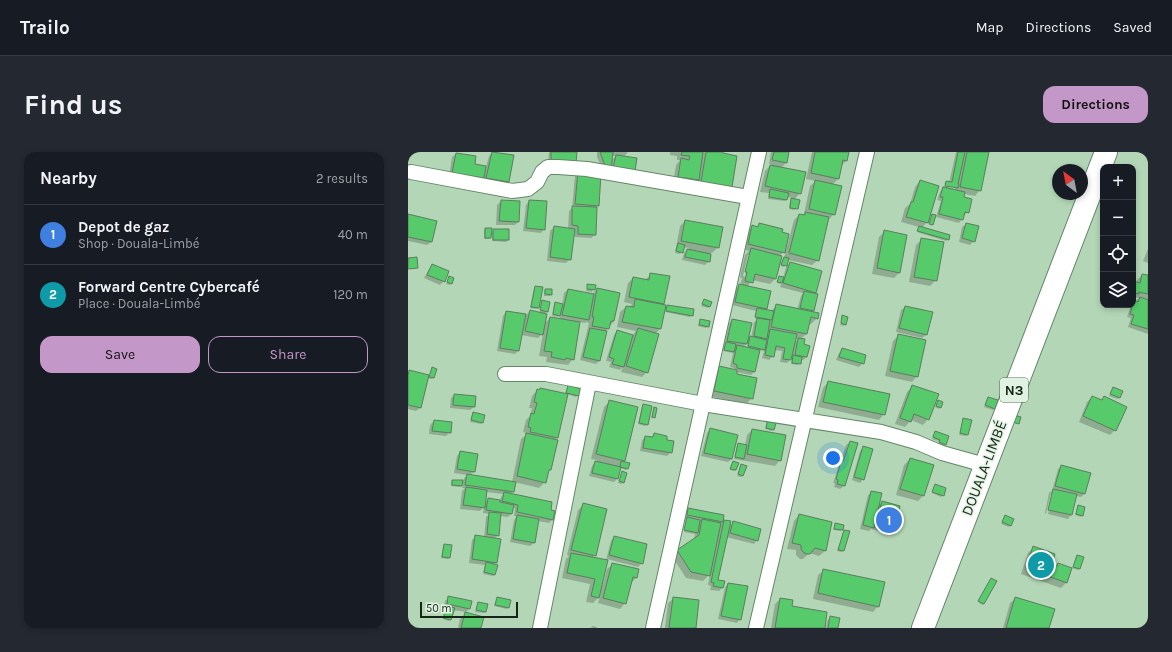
<!DOCTYPE html>
<html lang="en">
<head>
<meta charset="utf-8">
<style>
	body { margin:0; font-family:Karla,sans-serif; background:#242831; color:#f1f3f6 }
	.controls { position:absolute; right:12px; top:12px; display:grid; overflow:hidden; border-radius:8px; box-shadow:0 2px 6px #0003 }
	.controls button { width:36px; height:36px; display:grid; place-items:center; padding:0; border:0; border-bottom:1px solid #363941; background:#171b24; color:#f1f3f6; font:20px sans-serif }
	.compass { position:absolute; left:644px; top:12px; width:36px; height:36px; border-radius:50%; background:#171b24; box-shadow:0 2px 6px #0003; rotate:328deg }
	.scale { position:absolute; left:12px; bottom:10px; width:98px; box-sizing:border-box; padding-left:4px; border:2px solid #172519; border-top:0; font-size:11px; line-height:14px; white-space:nowrap; color:#172519; -webkit-text-stroke:3px #e0f2e1; paint-order:stroke }
	.you { position:absolute; left:425px; top:306px; width:14px; height:14px; margin:-10px; border:3px solid #fff; border-radius:50%; background:#1a73e8; box-shadow:0 0 0 6px #1a73e833 }
	.badge { display:grid; place-items:center; width:26px; height:26px; border-radius:50%; background:#c397c7; color:#fff; font-size:13px; font-weight:700 }
	.pin { position:absolute; translate:-50% -50%; border:2px solid #fff; box-shadow:0 1px 4px #0006 }
	.list { margin:0; padding:0; list-style:none }
	h2 { display:flex; justify-content:space-between; align-items:center; height:52px; margin:0; padding:0 16px; font-size:17px }
	h2 small { font-size:13px; font-weight:400; color:#9ea1a6 }
	.list li { display:grid; grid-template-columns:26px 1fr auto; gap:12px; align-items:center; box-sizing:border-box; height:60px; padding:0 16px; border-top:1px solid #363941 }
	.list b { display:block; font-size:15px; white-space:nowrap }
	.list p { margin:0; font-size:13px; white-space:nowrap; color:#9ea1a6 }
	.list em { font-size:13px; font-style:normal; color:#9ea1a6 }
	.actions { display:flex; gap:8px; padding:12px 16px }
	.actions a { flex:1; padding:9px 0; border:1px solid #c397c7; border-radius:12px; text-align:center; font-size:14px; color:#c397c7 }
	.actions .main { background:#c397c7; color:#111 }
	.icon { flex:none; width:22px; height:22px; fill:none; stroke:currentColor; stroke-width:2; stroke-linecap:round; stroke-linejoin:round }
	.map { position:relative; flex:none; width:740px; height:476px; overflow:hidden; border-radius:12px }
	header { display:flex; align-items:center; gap:24px; box-sizing:border-box; height:56px; padding:0 20px; background:#171b24; border-bottom:1px solid #363941 }
	header strong { font-size:19px }
	nav { display:flex; gap:22px; margin-inline-start:auto; font-size:14px }
	.intro { display:flex; align-items:center; justify-content:space-between; box-sizing:border-box; height:96px; padding:0 24px }
	h1 { margin:0; font-size:28px }
	.button { padding:10px 18px; border-radius:12px; background:#c397c7; color:#111; font-size:14px; font-weight:700 }
	main { display:flex; gap:24px; padding:0 24px }
	aside { flex:1; background:#171b24; border-radius:12px; box-shadow:0 2px 6px #0003 }
	.map>svg:first-child { display:block }
	.shadow { fill:#0003; fill-rule:evenodd }
	.building { fill:#57cb6c; stroke:#5c7d5f }
	.lines { fill:none; stroke-linecap:round; stroke-linejoin:round }
	.minor-casing { stroke:#658668; stroke-width:16 }
	.trunk-casing { stroke:#658668; stroke-width:24 }
	.minor { stroke:#fff; stroke-width:14 }
	.trunk { stroke:#fff; stroke-width:22 }
	.labels { text-anchor:middle; dominant-baseline:central; stroke-width:3; stroke-linejoin:round; paint-order:stroke }
	.shield { fill:#e0f2e1; stroke:#536255; stroke-width:1 }
	.shield-label { font-size:14px; font-weight:bold; fill:#172519 }
	.street-label { font-size:15px; fill:#172519; stroke:#e0f2e1 }
</style>
</head>
<body>
<header>
<strong>Trailo</strong>
<nav><a>Map</a><a>Directions</a><a>Saved</a></nav>
</header>
<div class="intro"><h1>Find us</h1><a class="button">Directions</a></div>
<main>
<aside>
<h2>Nearby<small>2 results</small></h2>
<ul class="list">
<li><span class="badge" style="background:#3f7fe0">1</span><div><b>Depot de gaz</b><p>Shop · Douala-Limbé</p></div><em>40 m</em></li>
<li><span class="badge" style="background:#0f9aa8">2</span><div><b>Forward Centre Cybercafé</b><p>Place · Douala-Limbé</p></div><em>120 m</em></li>
</ul>
<div class="actions"><a class="main">Save</a><a>Share</a></div>
</aside>
<div class="map">
<svg width="740" height="476" viewBox="0 0 740 476">
	<rect width="100%" height="100%" fill="#b3d7b6"/>
	<!-- shadow -->
	<path class="shadow" d="M 84,0 L 100,30 L 96,33 L 75,29 L 76,25 L 72,29 L 41,25 L 44,5 L 48,2 L 66,13 L 78,15 L 81,4 Z
		M 141,0 L 168,0 L 140,12 Z
		M 189,0 L 220,0 L 216,5 L 226,19 L 193,14 L 189,5 ZM 204,4 L 208,4 L 203,9 Z
		M 262,0 L 314,0 L 323,34 L 318,40 L 288,35 L 289,29 L 284,33 L 265,31 L 268,13 L 272,8 L 269,8 L 269,4 L 262,3 Z
		M 363,0 L 380,0 L 378,11 L 373,16 L 392,41 L 386,48 L 390,48 L 387,58 L 381,57 L 382,49 L 385,46 L 379,45 L 377,49 L 360,47 L 361,41 L 352,40 L 357,19 L 364,12 L 361,12 Z
		M 404,0 L 440,0 L 438,9 L 433,14 L 430,27 L 424,33 L 426,62 L 420,68 L 410,108 L 404,113 L 380,108 L 376,115 L 373,114 L 374,108 L 376,106 L 386,68 L 391,63 L 395,64 L 396,62 L 402,34 L 408,29 L 398,27 Z
		M 548,0 L 580,0 L 572,38 L 567,44 L 556,42 L 555,46 L 560,60 L 555,64 L 554,67 L 551,71 L 528,65 L 533,49 L 529,48 L 532,40 L 535,34 L 547,37 L 547,34 L 536,32 L 538,30 L 541,31 Z
		M 170,20 L 190,53 L 187,56 L 187,83 L 183,86 L 167,85 L 167,79 L 165,79 L 162,107 L 158,111 L 139,109 L 142,79 L 146,75 L 160,77 L 161,59 L 164,56 L 167,24 Z
		M 512,29 L 519,70 L 514,76 L 540,87 L 538,89 L 509,80 L 511,75 L 493,70 L 497,56 L 502,52 L 507,35 Z
		M 93,49 L 110,70 L 107,73 L 88,73 L 89,53 Z
		M 121,49 L 136,77 L 133,81 L 115,79 L 118,53 Z
		M 0,64 L 28,70 L 23,90 L 19,93 L 0,89 Z
		M 277,69 L 310,95 L 304,101 L 303,101 L 301,109 L 297,113 L 274,108 L 276,101 L 281,96 L 275,95 L 272,102 L 267,101 L 272,74 Z
		M 558,72 L 566,89 L 562,93 L 551,90 L 554,75 Z
		M 351,73 L 376,100 L 371,104 L 372,105 L 367,127 L 362,132 L 344,128 L 339,135 L 358,156 L 356,159 L 363,159 L 368,154 L 389,158 L 393,144 L 395,141 L 372,135 L 374,129 L 372,132 L 369,131 L 371,125 L 375,126 L 378,115 L 382,111 L 407,140 L 405,142 L 405,158 L 403,160 L 409,166 L 403,172 L 400,171 L 398,182 L 393,187 L 399,205 L 395,208 L 392,208 L 390,213 L 383,212 L 384,206 L 379,211 L 372,210 L 374,199 L 366,198 L 365,204 L 361,208 L 354,206 L 356,199 L 351,198 L 346,220 L 343,223 L 328,220 L 327,223 L 344,246 L 338,252 L 301,244 L 306,220 L 312,215 L 326,218 L 326,216 L 322,215 L 325,201 L 315,199 L 321,172 L 324,168 L 339,188 L 343,186 L 346,170 L 350,167 L 347,166 L 348,159 L 324,153 L 327,137 L 332,134 L 334,126 L 332,125 L 337,103 L 341,99 L 335,97 L 339,80 L 345,74 L 348,75 ZM 340,103 L 342,103 L 337,125 L 335,124 ZM 387,186 L 391,187 L 386,191 ZM 340,191 L 339,196 L 335,195 Z
		M 78,77 L 82,86 L 81,87 L 76,87 L 76,78 Z
		M 86,78 L 100,78 L 100,88 L 98,90 L 84,89 L 84,80 Z
		M 476,80 L 492,120 L 486,126 L 464,122 L 471,85 Z
		M 514,87 L 528,128 L 522,134 L 501,130 L 508,93 Z
		M 740,97 L 740,111 L 735,109 Z
		M 24,113 L 36,129 L 32,133 L 16,126 L 21,117 Z
		M 243,122 L 255,151 L 253,154 L 256,154 L 252,177 L 247,182 L 239,220 L 234,225 L 213,220 L 215,215 L 212,218 L 201,215 L 203,210 L 198,209 L 206,183 L 209,179 L 224,184 L 228,179 L 209,175 L 212,160 L 218,155 L 222,155 L 224,152 L 216,150 L 220,131 L 225,126 L 237,128 Z
		M 734,123 L 740,124 L 740,182 L 720,175 L 723,166 L 719,165 L 723,153 L 725,153 L 725,151 L 731,146 L 726,145 L 725,146 L 725,131 L 728,131 L 729,128 Z
		M 40,127 L 45,127 L 42,133 L 38,132 Z
		M 180,133 L 186,134 L 184,140 L 178,139 Z
		M 128,135 L 130,156 L 129,157 L 122,156 L 126,136 Z
		M 189,137 L 206,169 L 197,180 L 192,208 L 188,212 L 172,208 L 181,171 L 178,170 L 177,171 L 171,170 L 165,207 L 160,213 L 138,210 L 139,205 L 131,204 L 135,181 L 130,186 L 113,183 L 110,199 L 107,202 L 89,199 L 95,164 L 98,160 L 118,163 L 122,159 L 131,161 L 135,149 L 139,160 L 136,162 L 136,172 L 142,166 L 151,168 L 152,162 L 150,165 L 144,164 L 146,153 L 147,151 L 154,153 L 156,141 L 160,138 L 184,142 Z
		M 137,138 L 143,142 L 142,144 L 136,144 L 136,140 Z
		M 296,148 L 302,154 L 300,156 L 293,154 Z
		M 260,154 L 284,163 L 282,165 L 257,160 Z
		M 497,155 L 524,161 L 518,183 L 514,186 L 488,180 L 493,158 Z
		M 435,165 L 438,172 L 436,174 L 432,173 Z
		M 292,168 L 300,174 L 298,176 L 290,174 Z
		M 491,183 L 509,224 L 504,230 L 477,224 L 485,189 Z
		M 434,197 L 455,211 L 451,215 L 428,208 L 431,201 Z
		M 24,217 L 25,226 L 24,227 L 19,226 L 12,256 L 8,259 L 0,257 L 0,221 L 2,219 L 21,224 Z
		M 420,230 L 476,262 L 471,268 L 410,255 L 415,236 Z
		M 160,234 L 170,243 L 168,245 L 159,242 L 149,285 L 147,288 L 142,318 L 139,321 L 137,330 L 131,336 L 106,330 L 105,340 L 102,342 L 142,359 L 144,368 L 141,371 L 130,369 L 126,391 L 122,394 L 102,390 L 106,368 L 109,364 L 106,364 L 107,356 L 104,355 L 103,362 L 100,365 L 92,364 L 90,383 L 86,387 L 88,411 L 85,413 L 86,423 L 85,424 L 75,422 L 77,413 L 61,411 L 64,388 L 68,384 L 76,386 L 78,365 L 81,362 L 75,361 L 76,355 L 72,359 L 52,357 L 54,339 L 57,336 L 54,336 L 55,332 L 52,335 L 43,334 L 43,330 L 45,329 L 55,330 L 56,326 L 59,323 L 46,321 L 49,304 L 52,300 L 69,303 L 66,320 L 62,323 L 104,330 L 113,287 L 118,283 L 118,281 L 115,280 L 118,268 L 122,264 L 124,256 L 121,256 L 124,244 L 129,238 L 157,242 ZM 78,340 L 95,342 L 91,349 L 81,347 L 76,351 Z
		M 505,234 L 520,267 L 515,273 L 503,268 L 497,275 L 487,272 L 499,240 Z
		M 705,236 L 711,245 L 710,247 L 701,244 Z
		M 47,243 L 66,255 L 62,258 L 42,256 L 43,246 Z
		M 684,245 L 693,249 L 696,246 L 707,278 L 702,283 L 671,270 L 679,250 Z
		M 580,246 L 587,256 L 585,258 L 576,255 Z
		M 202,249 L 216,308 L 214,310 L 219,316 L 218,318 L 212,316 L 209,327 L 206,330 L 181,324 L 184,314 L 189,308 L 183,307 L 196,255 Z
		M 530,249 L 532,255 L 531,257 L 527,255 Z
		M 235,253 L 239,272 L 237,274 L 230,272 L 234,255 Z
		M 246,256 L 246,265 L 243,267 L 245,258 Z
		M 65,261 L 74,271 L 73,272 L 62,270 Z
		M 556,267 L 563,269 L 558,284 L 551,283 Z
		M 26,269 L 42,280 L 38,284 L 21,282 L 22,273 Z
		M 359,269 L 365,277 L 364,279 L 357,277 Z
		M 302,277 L 324,307 L 320,310 L 293,304 L 299,281 Z
		M 344,278 L 372,308 L 367,314 L 326,307 L 329,293 L 331,292 L 337,293 L 339,283 Z
		M 246,282 L 258,289 L 263,300 L 259,304 L 232,299 L 234,288 L 238,285 L 243,286 Z
		M 526,282 L 537,292 L 535,294 L 530,292 L 531,289 L 524,287 Z
		M 442,290 L 436,334 L 432,337 L 426,335 L 427,331 L 425,331 L 438,293 Z
		M 456,295 L 455,327 L 452,331 L 444,328 L 452,299 Z
		M 502,307 L 515,344 L 510,349 L 488,343 L 496,313 Z
		M 325,310 L 328,318 L 326,319 L 322,318 Z
		M 334,313 L 334,324 L 333,325 L 329,324 Z
		M 654,314 L 676,342 L 673,345 L 668,344 L 663,363 L 660,367 L 640,362 L 645,341 L 643,341 L 638,362 L 637,361 L 641,341 L 644,339 L 650,317 Z
		M 214,320 L 215,330 L 214,332 L 210,331 Z
		M 527,333 L 535,343 L 533,345 L 524,341 Z
		M 464,340 L 470,354 L 474,350 L 485,378 L 481,382 L 463,377 L 461,379 L 452,377 L 460,343 Z
		M 176,352 L 187,403 L 184,406 L 198,408 L 203,389 L 206,385 L 234,411 L 230,415 L 199,407 L 193,432 L 195,433 L 199,417 L 205,412 L 228,426 L 223,431 L 217,451 L 212,457 L 190,451 L 192,444 L 185,451 L 178,450 L 182,432 L 154,426 L 158,407 L 161,404 L 159,403 L 170,358 Z
		M 670,354 L 674,363 L 673,365 L 667,363 Z
		M 280,357 L 321,370 L 320,375 L 325,371 L 349,388 L 346,392 L 318,385 L 309,429 L 315,430 L 314,436 L 311,439 L 302,438 L 303,434 L 300,433 L 302,422 L 295,429 L 278,426 L 264,404 L 269,399 L 286,388 L 287,382 L 276,380 L 278,367 L 276,367 L 277,361 Z
		M 391,363 L 417,399 L 411,404 L 401,401 L 395,407 L 392,407 L 388,403 L 388,398 L 379,397 L 386,369 Z
		M 597,364 L 602,373 L 601,375 L 593,372 Z
		M 428,372 L 434,378 L 433,379 L 425,378 Z
		M 436,379 L 441,380 L 434,400 L 429,399 Z
		M 36,393 L 43,394 L 41,406 L 40,407 L 33,406 L 35,395 Z
		M 625,396 L 658,431 L 653,436 L 613,422 L 620,401 Z
		M 669,404 L 671,417 L 670,418 L 664,416 Z
		M 416,418 L 470,454 L 465,460 L 405,447 L 410,423 Z
		M 582,428 L 576,452 L 574,453 L 570,450 Z
		M 320,432 L 332,467 L 329,471 L 310,467 L 317,435 Z
		M 41,446 L 61,457 L 58,460 L 45,458 L 41,469 L 35,467 L 38,456 L 36,456 L 37,449 Z
		M 89,446 L 102,449 L 99,457 L 86,454 Z
		M 266,446 L 287,476 L 257,476 L 260,451 Z
		M 608,446 L 640,476 L 595,476 L 602,451 Z
		M 372,447 L 383,455 L 416,476 L 363,476 L 367,452 Z
		M 70,451 L 78,460 L 76,461 L 67,460 Z
		M 58,461 L 72,476 L 50,476 L 52,467 Z
		M 422,466 L 429,476 L 418,476 L 419,469 Z
		M 184,474 L 189,475 L 189,476 L 183,476 Z"/>
	<!-- building -->
	<path class="building" d="M 84,0 L 106,3 L 101,30 L 78,26 Z
		M 143,0 L 169,0 L 168,11 L 143,9 Z
		M 192,0 L 205,0 L 203,17 L 196,16 L 196,11 Z
		M 274,0 L 295,0 L 291,28 L 270,25 L 273,6 L 281,8 L 282,4 L 273,3 Z
		M 298,0 L 315,0 L 315,1 L 329,4 L 324,35 L 293,30 Z
		M 366,0 L 381,0 L 379,11 L 364,8 Z
		M 407,0 L 441,0 L 439,9 L 435,8 L 431,27 L 403,21 Z
		M 550,0 L 557,0 L 550,32 L 551,32 L 550,36 L 537,34 L 538,29 L 544,30 Z
		M 559,0 L 581,0 L 573,39 L 552,35 Z
		M 48,1 L 68,4 L 67,12 L 78,14 L 76,26 L 44,21 Z
		M 208,3 L 229,6 L 227,19 L 205,16 Z
		M 362,13 L 398,20 L 393,42 L 357,34 Z
		M 170,19 L 193,21 L 191,54 L 167,52 Z
		M 407,28 L 434,34 L 427,63 L 401,57 Z
		M 512,28 L 531,34 L 520,71 L 498,65 L 503,50 L 505,50 Z
		M 535,35 L 557,40 L 556,45 L 564,47 L 561,61 L 557,60 L 555,68 L 531,62 L 535,45 L 532,45 Z
		M 362,37 L 381,41 L 379,48 L 361,45 Z
		M 383,46 L 392,48 L 390,57 L 382,56 Z
		M 93,48 L 112,49 L 111,70 L 91,69 Z
		M 121,48 L 139,49 L 137,78 L 118,76 Z
		M 164,54 L 189,55 L 188,83 L 170,82 L 170,74 L 164,73 Z
		M 397,60 L 421,65 L 411,109 L 381,101 L 391,62 L 397,63 Z
		M 0,62 L 29,69 L 24,90 L 0,85 Z
		M 524,62 L 528,63 L 525,73 L 521,72 Z
		M 277,68 L 315,75 L 311,96 L 273,89 Z
		M 351,71 L 375,77 L 374,80 L 381,82 L 377,101 L 340,92 L 344,73 L 350,75 Z
		M 558,71 L 571,74 L 567,90 L 554,86 Z
		M 146,74 L 167,77 L 163,108 L 142,105 Z
		M 511,74 L 542,83 L 541,88 L 509,79 Z
		M 77,76 L 84,76 L 83,86 L 77,86 Z
		M 85,77 L 101,77 L 101,88 L 85,88 Z
		M 476,78 L 499,83 L 492,121 L 469,116 Z
		M 513,86 L 536,90 L 529,129 L 506,125 Z
		M 270,91 L 277,93 L 275,101 L 268,99 Z
		M 343,96 L 374,104 L 368,127 L 347,122 L 345,131 L 337,129 L 339,120 L 337,120 Z
		M 279,97 L 303,102 L 302,110 L 277,105 Z
		M 9,105 L 10,116 L 0,117 L 0,106 Z
		M 376,105 L 381,106 L 379,114 L 373,113 Z
		M 382,110 L 414,119 L 408,141 L 375,131 Z
		M 24,112 L 41,119 L 37,130 L 19,123 Z
		M 242,121 L 262,124 L 256,152 L 221,145 L 225,125 L 241,128 Z
		M 734,122 L 740,123 L 740,142 L 731,140 L 731,142 L 725,141 L 725,129 L 732,131 Z
		M 41,124 L 46,126 L 44,132 L 39,130 Z
		M 371,124 L 376,125 L 374,131 L 369,130 Z
		M 179,132 L 188,133 L 187,138 L 179,137 Z
		M 331,132 L 363,139 L 359,157 L 327,150 Z
		M 127,134 L 135,135 L 131,156 L 123,155 Z
		M 189,136 L 212,141 L 206,169 L 203,169 L 201,177 L 184,174 L 186,165 L 184,165 Z
		M 137,137 L 144,137 L 144,143 L 137,142 Z
		M 160,137 L 186,142 L 181,168 L 154,163 Z
		M 396,139 L 410,142 L 406,159 L 392,156 Z
		M 732,145 L 740,148 L 740,177 L 723,172 L 726,163 L 722,162 L 726,148 L 730,150 Z
		M 227,147 L 258,153 L 253,177 L 214,170 L 218,154 L 226,155 Z
		M 296,147 L 304,150 L 302,155 L 294,152 Z
		M 134,148 L 142,150 L 140,160 L 132,158 Z
		M 147,150 L 155,152 L 152,164 L 145,162 Z
		M 368,152 L 411,161 L 410,167 L 403,165 L 399,182 L 363,175 Z
		M 259,153 L 286,157 L 285,164 L 258,159 Z
		M 497,154 L 525,160 L 519,183 L 491,176 Z
		M 349,156 L 366,159 L 364,168 L 347,165 Z
		M 122,158 L 139,162 L 135,183 L 117,179 Z
		M 98,159 L 118,162 L 111,199 L 92,196 Z
		M 434,163 L 440,165 L 438,173 L 433,171 Z
		M 142,165 L 172,170 L 166,208 L 158,206 L 157,208 L 143,205 L 144,200 L 136,199 Z
		M 349,166 L 362,168 L 359,187 L 346,184 Z
		M 292,167 L 302,169 L 301,175 L 291,173 Z
		M 324,167 L 344,171 L 339,192 L 319,189 Z
		M 182,176 L 199,179 L 192,209 L 175,205 Z
		M 230,176 L 251,182 L 240,221 L 218,214 Z
		M 362,177 L 389,182 L 383,208 L 375,207 L 377,196 L 368,194 L 366,205 L 357,203 Z
		M 209,178 L 225,183 L 216,215 L 204,212 L 206,207 L 201,205 Z
		M 490,182 L 518,188 L 510,225 L 482,219 Z
		M 342,184 L 359,188 L 357,198 L 340,194 Z
		M 390,186 L 397,187 L 396,192 L 402,194 L 399,205 L 387,203 Z
		M 318,190 L 328,192 L 326,200 L 316,198 Z
		M 329,193 L 352,198 L 347,220 L 329,216 L 329,213 L 325,211 Z
		M 434,196 L 458,203 L 456,212 L 431,205 Z
		M 385,203 L 394,205 L 393,212 L 384,211 Z
		M 311,214 L 329,218 L 329,222 L 349,226 L 345,247 L 306,239 Z
		M 24,215 L 29,217 L 26,226 L 21,225 Z
		M 1,218 L 21,223 L 13,256 L 0,253 L 0,224 Z
		M 420,229 L 482,242 L 477,263 L 415,250 Z
		M 160,233 L 173,237 L 171,244 L 158,241 Z
		M 504,233 L 531,242 L 521,268 L 506,262 L 503,270 L 492,266 Z
		M 705,235 L 715,239 L 712,246 L 702,242 Z
		M 132,236 L 160,242 L 150,286 L 122,280 L 123,276 L 120,275 L 123,261 L 126,262 L 129,251 L 126,250 L 129,237 L 131,238 Z
		M 46,242 L 68,244 L 67,255 L 45,253 Z
		M 684,244 L 694,248 L 696,244 L 719,255 L 708,279 L 675,264 Z
		M 580,245 L 590,248 L 587,257 L 577,253 Z
		M 201,248 L 230,255 L 217,309 L 188,302 Z
		M 530,248 L 535,250 L 533,256 L 528,254 Z
		M 235,252 L 244,254 L 240,273 L 231,271 Z
		M 246,255 L 249,256 L 247,266 L 244,265 Z
		M 65,260 L 77,263 L 75,271 L 63,268 Z
		M 606,263 L 613,265 L 611,272 L 604,270 Z
		M 360,266 L 369,268 L 366,278 L 358,276 Z
		M 555,266 L 564,268 L 560,283 L 552,281 Z
		M 26,268 L 44,270 L 43,281 L 24,279 Z
		M 302,276 L 330,283 L 324,307 L 296,301 Z
		M 344,277 L 378,283 L 373,309 L 339,302 Z
		M 527,279 L 541,284 L 538,293 L 531,290 L 532,288 L 525,285 Z
		M 118,281 L 150,288 L 143,318 L 141,318 L 138,331 L 109,324 Z
		M 246,281 L 259,284 L 259,288 L 266,289 L 264,301 L 235,296 L 237,284 L 245,285 Z
		M 442,289 L 450,291 L 437,334 L 429,332 L 430,328 L 428,327 L 433,309 L 435,310 Z
		M 330,291 L 339,293 L 336,307 L 327,305 Z
		M 455,294 L 465,297 L 456,328 L 446,325 Z
		M 52,299 L 70,302 L 67,320 L 49,317 Z
		M 502,306 L 526,313 L 516,344 L 492,337 Z
		M 187,309 L 213,315 L 210,327 L 184,321 Z
		M 213,309 L 222,311 L 220,317 L 212,315 Z
		M 325,309 L 331,311 L 328,318 L 322,317 Z
		M 333,312 L 339,314 L 335,324 L 330,322 Z
		M 653,313 L 683,321 L 677,342 L 647,334 Z
		M 214,319 L 219,321 L 216,331 L 211,329 Z
		M 59,322 L 108,330 L 106,340 L 57,333 Z
		M 44,328 L 55,328 L 54,334 L 44,333 Z
		M 527,332 L 538,336 L 536,344 L 524,340 Z
		M 58,335 L 79,338 L 77,356 L 55,353 Z
		M 645,337 L 669,342 L 664,363 L 640,358 Z
		M 463,339 L 474,341 L 466,376 L 455,373 Z
		M 96,340 L 144,350 L 143,358 L 147,359 L 145,368 L 109,360 L 110,353 L 94,349 Z
		M 80,346 L 92,348 L 92,350 L 106,353 L 104,362 L 78,358 Z
		M 474,349 L 492,354 L 486,379 L 467,374 Z
		M 175,351 L 199,357 L 188,404 L 163,398 Z
		M 670,353 L 677,355 L 675,364 L 668,362 Z
		M 280,356 L 316,363 L 315,370 L 279,363 Z
		M 81,360 L 93,361 L 91,384 L 79,382 Z
		M 391,362 L 424,370 L 418,399 L 407,396 L 402,402 L 398,402 L 395,400 L 393,397 L 393,393 L 384,391 Z
		M 109,363 L 131,367 L 127,391 L 105,387 Z
		M 597,363 L 606,367 L 603,374 L 594,370 Z
		M 279,365 L 292,368 L 290,381 L 276,378 Z
		M 294,367 L 313,371 L 302,424 L 283,420 L 269,398 L 291,383 Z
		M 316,368 L 323,369 L 310,428 L 317,429 L 315,436 L 305,434 L 306,431 L 303,430 Z
		M 325,369 L 353,377 L 350,389 L 322,381 Z
		M 427,371 L 436,373 L 435,378 L 426,377 Z
		M 436,378 L 442,379 L 436,399 L 430,398 Z
		M 67,383 L 93,387 L 89,411 L 64,407 Z
		M 206,384 L 239,392 L 235,412 L 201,403 Z
		M 36,392 L 44,393 L 42,406 L 34,405 Z
		M 625,394 L 647,402 L 644,412 L 649,414 L 650,411 L 664,416 L 659,431 L 618,416 Z
		M 163,401 L 200,408 L 191,446 L 183,444 L 187,427 L 159,421 Z
		M 669,403 L 676,405 L 672,417 L 665,415 Z
		M 78,410 L 90,413 L 87,423 L 76,420 Z
		M 204,411 L 231,417 L 229,426 L 225,425 L 218,452 L 195,446 Z
		M 415,417 L 477,430 L 471,455 L 410,441 Z
		M 583,426 L 589,429 L 576,452 L 570,449 Z
		M 320,431 L 340,434 L 333,468 L 313,464 Z
		M 40,444 L 64,449 L 62,457 L 39,452 Z
		M 89,445 L 103,448 L 101,456 L 87,453 Z
		M 265,445 L 291,448 L 288,476 L 261,476 Z
		M 607,445 L 647,457 L 641,476 L 598,476 Z
		M 372,446 L 385,448 L 384,454 L 419,460 L 417,476 L 367,476 Z
		M 70,450 L 80,452 L 78,460 L 68,458 Z
		M 39,454 L 47,456 L 43,468 L 35,466 Z
		M 57,460 L 76,465 L 73,476 L 53,476 Z
		M 422,464 L 432,466 L 430,476 L 420,476 Z"/>
	<g class="lines">
		<!-- minor casing -->
		<g class="minor-casing">
			<path id="minor" d="M 3,20 L 104,39 L 120,37 L 129,30 L 134,20 L 140,15 L 150,15 L 179,17 L 340,45
				M 97,222 L 138,222 L 295,252 L 473,280 L 508,290 L 534,301 L 577,313
				M 132,476 L 181,231
				M 245,476 L 351,0
				M 348,476 L 459,0"/>
		</g>
		<!-- trunk casing -->
		<g class="trunk-casing">
			<path id="trunk" d="M 515,476 L 698,0"/>
		</g>
		<!-- minor -->
		<use href="#minor" class="minor"/>
		<!-- trunk -->
		<use href="#trunk" class="trunk"/>
	</g>
	<g class="labels">
		<!-- shield labels -->
		<rect class="shield" x="592" y="226" width="28" height="24" rx="3"/>
		<g class="shield-label">
			<text x="606" y="238">N3</text>
		</g>
		<!-- street labels -->
		<g class="street-label">
			<text transform="translate(576 316) rotate(-69)">DOUALA-LIMBÉ</text>
		</g>
	</g>
</svg>
<div class="controls">
<button>+</button>
<button>−</button>
<button><svg class="icon" aria-label="locate" viewBox="0 0 24 24"><circle cx="12" cy="12" r="6"/><path d="M12 2v4M12 18v4M2 12h4M18 12h4"/></svg></button>
<button><svg class="icon" aria-label="layers" viewBox="0 0 24 24"><path d="M12 4l9 5-9 5-9-5zM3 14l9 5 9-5"/></svg></button>
</div>
<svg class="compass" viewBox="-18 -18 36 36"><path d="M0-13l5 13h-10z" fill="#e53935"/><path d="M0 13l5-13h-10z" fill="#9ea1a6"/></svg>
<div class="scale">50 m</div>
<div class="you"></div>
<div class="pin badge" style="left:481px;top:368px;background:#3f7fe0">1</div>
<div class="pin badge" style="left:633px;top:413px;background:#0f9aa8">2</div>
</div>
</main>
</body>
</html>
